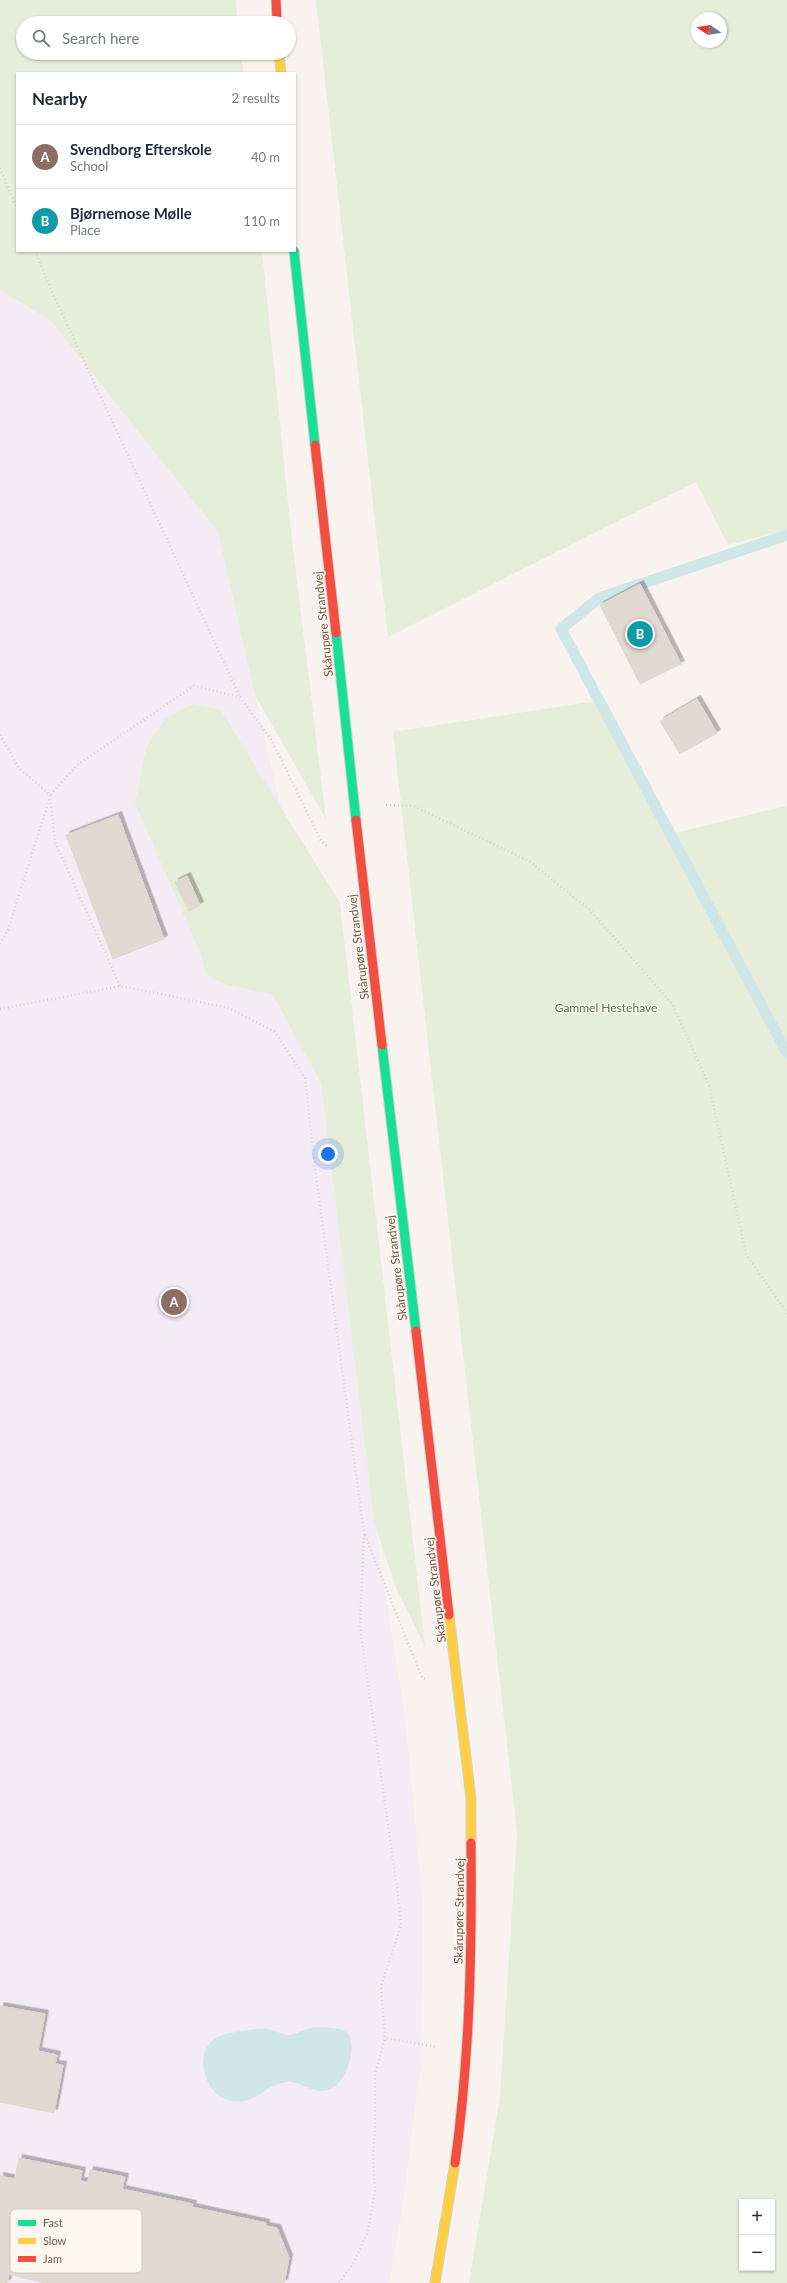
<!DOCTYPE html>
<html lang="en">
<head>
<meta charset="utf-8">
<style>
	body { margin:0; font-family:Lato,sans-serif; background:#f2f2f3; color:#1f2937 }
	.controls { position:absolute; right:12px; bottom:12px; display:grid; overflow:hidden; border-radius:0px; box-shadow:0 1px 3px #0004 }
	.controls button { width:36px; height:36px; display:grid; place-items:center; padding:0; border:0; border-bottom:1px solid #e0e1e3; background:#fff; color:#1f2937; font:20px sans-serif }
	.compass { position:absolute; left:691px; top:12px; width:36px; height:36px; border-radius:50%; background:#fff; box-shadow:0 1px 3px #0004; rotate:282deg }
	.you { position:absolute; left:328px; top:1154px; width:14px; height:14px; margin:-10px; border:3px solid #fff; border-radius:50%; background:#1a73e8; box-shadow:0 0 0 6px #1a73e833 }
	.badge { display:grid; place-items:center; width:26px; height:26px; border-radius:50%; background:#ea580c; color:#fff; font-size:13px; font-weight:700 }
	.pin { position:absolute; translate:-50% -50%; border:2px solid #fff; box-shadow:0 1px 4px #0006 }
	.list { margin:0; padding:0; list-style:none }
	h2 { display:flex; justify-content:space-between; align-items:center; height:52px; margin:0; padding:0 16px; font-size:17px }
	h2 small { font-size:13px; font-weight:400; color:#747a83 }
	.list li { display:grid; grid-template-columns:26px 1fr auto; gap:12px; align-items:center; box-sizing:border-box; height:64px; padding:0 16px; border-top:1px solid #e0e1e3 }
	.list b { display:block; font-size:15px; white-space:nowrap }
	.list p { margin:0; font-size:13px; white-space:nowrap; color:#747a83 }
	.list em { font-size:13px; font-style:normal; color:#747a83 }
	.icon { flex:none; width:22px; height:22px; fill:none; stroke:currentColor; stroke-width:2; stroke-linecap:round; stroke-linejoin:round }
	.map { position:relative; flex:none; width:787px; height:2283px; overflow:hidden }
	.search { position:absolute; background:#fff; box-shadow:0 1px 3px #0004; left:16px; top:16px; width:280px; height:44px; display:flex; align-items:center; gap:10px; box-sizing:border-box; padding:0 14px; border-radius:22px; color:#747a83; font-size:15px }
	.panel { position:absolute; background:#fff; box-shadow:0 1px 3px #0004; left:16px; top:72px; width:280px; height:180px; border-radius:0px }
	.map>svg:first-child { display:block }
	.education { fill:#f4ecf4 }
	.green { fill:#e6edda; fill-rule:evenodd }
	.water { fill:#d1e6e7 }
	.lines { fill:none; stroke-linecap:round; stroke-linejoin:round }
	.stream { stroke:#d1e6e7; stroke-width:11 }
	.building { fill:#e2d9d3; stroke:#e0d7d1; filter:url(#shadow) }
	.fast-casing { stroke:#d7d0ca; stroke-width:11 }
	.slow-casing { stroke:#d7d0ca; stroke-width:11 }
	.jam-casing { stroke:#d7d0ca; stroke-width:11 }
	.path { stroke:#dad3d0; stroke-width:2.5; stroke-dasharray:1 3; stroke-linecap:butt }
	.fast { stroke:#16e098; stroke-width:9 }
	.slow { stroke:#ffcf43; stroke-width:9 }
	.jam { stroke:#f24e42; stroke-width:9 }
	.labels { text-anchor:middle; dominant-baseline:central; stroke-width:3; stroke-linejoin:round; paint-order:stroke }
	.street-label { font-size:12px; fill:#755a4f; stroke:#fef8f1 }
	.park-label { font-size:12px; fill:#597948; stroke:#fef8f1 }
	.key { fill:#fef8f1; stroke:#d5c9c0; stroke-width:1 }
	.key-label { font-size:11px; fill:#755a4f }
</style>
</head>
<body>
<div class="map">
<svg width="787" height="2283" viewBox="0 0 787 2283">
	<defs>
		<filter id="shadow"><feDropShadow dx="3.5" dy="-3.5" stdDeviation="0" flood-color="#0004"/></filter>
	</defs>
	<rect width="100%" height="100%" fill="#f8f3ee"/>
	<!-- education -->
	<path class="education" d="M 0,290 L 50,320 L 218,532 L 304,910 L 321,1083 L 374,1521 L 405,1717 L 423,1904 L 421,2064 L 402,2211 L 389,2283 L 0,2283 Z"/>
	<!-- green -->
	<path class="green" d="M 0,0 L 236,0 L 238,23 L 23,23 L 23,53 L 241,53 L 243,73 L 17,73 L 17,251 L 262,251 L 292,540 L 326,819 L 255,695 L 218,532 L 50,320 L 0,290 Z
		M 316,0 L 787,0 L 787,530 L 728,545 L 696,482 L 388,637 ZM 697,18 L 721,18 L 721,42 L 697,42 Z
		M 604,700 L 666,835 L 787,806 L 787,2283 L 469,2283 L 500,2098 L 517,1833 L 393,732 ZM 742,2202 L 772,2202 L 772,2268 L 742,2268 Z
		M 193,704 L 220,709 L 340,903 L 425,1647 L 394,1583 L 374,1521 L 321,1083 L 273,995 L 224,984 L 206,975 L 202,957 L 135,803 L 147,746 L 165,719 Z"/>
	<!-- water -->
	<path class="water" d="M 314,2027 C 323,2028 342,2026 348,2034 C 353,2041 352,2053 350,2061 C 342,2083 333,2098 307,2087 C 300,2085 294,2081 287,2082 C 275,2083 266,2090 257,2096 C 210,2123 183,2048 222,2035 C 232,2032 257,2028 267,2029 C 275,2030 281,2034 288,2035 C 296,2035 306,2028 314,2027 Z"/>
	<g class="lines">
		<!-- stream -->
		<path class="stream" d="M 787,535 L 599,598 L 561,629 L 787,1053"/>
	</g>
	<!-- building -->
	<path class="building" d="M 640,584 L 681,664 L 640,684 L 600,605 Z
		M 697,699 L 717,733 L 680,754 L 660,721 Z
		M 118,815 L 164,939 L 113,959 L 66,835 Z
		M 187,876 L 200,905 L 189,911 L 175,882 Z
		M 0,2006 L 45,2014 L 38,2051 L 57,2055 L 55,2064 L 63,2065 L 54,2113 L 0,2102 Z
		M 19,2158 L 82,2171 L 80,2181 L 88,2182 L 90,2170 L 125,2177 L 122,2189 L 193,2204 L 192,2207 L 266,2223 L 266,2226 L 277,2228 L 289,2258 L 284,2283 L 44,2283 L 9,2274 L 7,2283 L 0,2283 L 0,2176 L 15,2179 Z"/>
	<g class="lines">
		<!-- fast casing -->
		<g class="fast-casing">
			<path id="fast" d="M 294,251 L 315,445
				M 336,633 L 356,820
				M 382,1045 L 416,1331"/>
		</g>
		<!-- slow casing -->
		<g class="slow-casing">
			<path id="slow" d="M 279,53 L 281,73
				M 449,1615 L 471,1799 L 471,1843
				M 435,2283 L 455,2163"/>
		</g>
		<!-- jam casing -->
		<g class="jam-casing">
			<path id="jam" d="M 276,0 L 277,23
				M 315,445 L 336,633
				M 356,820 L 382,1045
				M 416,1331 L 449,1615
				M 455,2163 C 470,2056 472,1950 471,1843"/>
		</g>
		<!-- path -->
		<path class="path" d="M 0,168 L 17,209
			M 35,251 L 53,294 L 240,697
			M 0,735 L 19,768 L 50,795 L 77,765 L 194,686 L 240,697 L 272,741 L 321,841 L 328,847
			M 50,795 L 55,842 L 120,986
			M 386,805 L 413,806 L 529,861 L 590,910 L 672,1004 L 709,1085 L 746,1254 L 787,1313
			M 0,944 L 8,930 L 50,797
			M 0,1009 L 121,986 L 229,1008 L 275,1032 L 305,1078 L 315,1168 L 364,1533 L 360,1627 L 397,1888 L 401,1925 L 381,1986 L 385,2038 L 438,2047
			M 365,1535 L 422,1678 L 427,1679
			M 339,2283 L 354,2262 L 368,2231 L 375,2191 L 373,2157 L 375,2128 L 375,2074 L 385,2038"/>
		<!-- fast -->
		<use href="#fast" class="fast"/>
		<!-- slow -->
		<use href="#slow" class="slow"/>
		<!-- jam -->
		<use href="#jam" class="jam"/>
	</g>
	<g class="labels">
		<!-- street labels -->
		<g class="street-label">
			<text transform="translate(323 624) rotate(-96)">Skårupøre Strandvej</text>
			<text transform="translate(358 947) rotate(-97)">Skårupøre Strandvej</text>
			<text transform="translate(396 1268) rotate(-97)">Skårupøre Strandvej</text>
			<text transform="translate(435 1590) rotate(-97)">Skårupøre Strandvej</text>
			<text transform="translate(459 1911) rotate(-89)">Skårupøre Strandvej</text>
		</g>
		<!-- park labels -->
		<g class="park-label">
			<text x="606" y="1007">Gammel Hestehave</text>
		</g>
	</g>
	<!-- legend -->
	<rect x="10" y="2209" width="132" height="64" rx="6" class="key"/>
	<rect x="18" y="2220" width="18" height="6" fill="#16e098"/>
	<rect x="18" y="2238" width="18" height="6" fill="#ffcf43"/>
	<rect x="18" y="2256" width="18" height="6" fill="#f24e42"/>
	<g class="key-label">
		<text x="43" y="2227">Fast</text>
		<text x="43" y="2245">Slow</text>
		<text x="43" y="2263">Jam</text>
	</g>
</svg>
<div class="controls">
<button>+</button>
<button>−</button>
</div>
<svg class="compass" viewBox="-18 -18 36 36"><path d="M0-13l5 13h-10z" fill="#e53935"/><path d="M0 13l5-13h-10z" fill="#747a83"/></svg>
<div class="you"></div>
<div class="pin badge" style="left:174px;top:1302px;background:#8d6e63">A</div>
<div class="pin badge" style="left:640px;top:634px;background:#0f9aa8">B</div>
<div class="search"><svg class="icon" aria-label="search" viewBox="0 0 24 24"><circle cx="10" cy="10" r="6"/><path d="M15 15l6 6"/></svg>Search here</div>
<section class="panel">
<h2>Nearby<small>2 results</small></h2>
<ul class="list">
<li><span class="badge" style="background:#8d6e63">A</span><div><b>Svendborg Efterskole</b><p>School</p></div><em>40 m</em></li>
<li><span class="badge" style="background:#0f9aa8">B</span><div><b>Bjørnemose Mølle</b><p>Place</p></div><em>110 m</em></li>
</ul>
</section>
</div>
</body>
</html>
